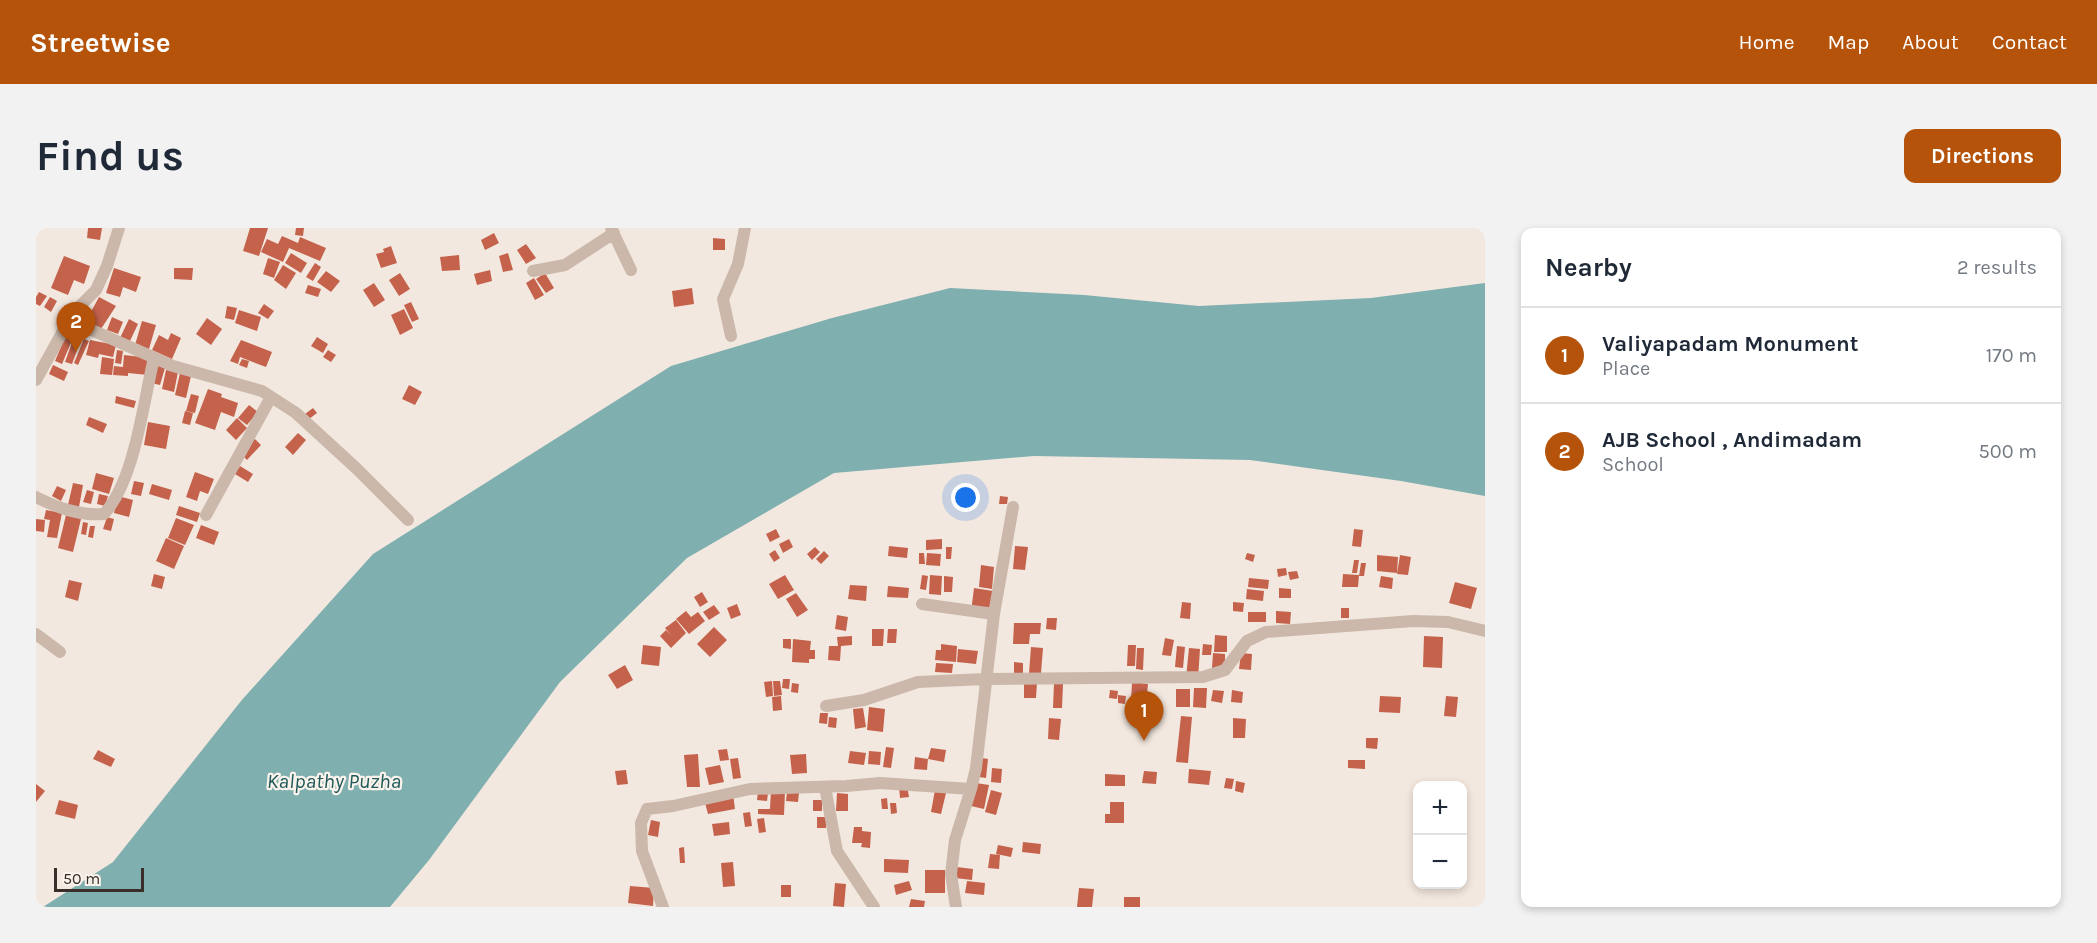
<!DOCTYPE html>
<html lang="en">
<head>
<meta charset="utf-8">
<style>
	body { margin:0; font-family:Karla,sans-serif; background:#f2f2f3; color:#1f2937 }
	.controls { position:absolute; right:18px; bottom:18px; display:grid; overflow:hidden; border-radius:12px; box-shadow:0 3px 9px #0003 }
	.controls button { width:54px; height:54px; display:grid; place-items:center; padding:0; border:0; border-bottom:2px solid #e0e1e3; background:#fff; color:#1f2937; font:30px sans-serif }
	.scale { position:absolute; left:18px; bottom:15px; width:90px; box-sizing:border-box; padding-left:6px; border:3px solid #392e2a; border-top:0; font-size:16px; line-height:21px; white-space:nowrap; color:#392e2a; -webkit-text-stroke:4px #faf3ec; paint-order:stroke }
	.you { position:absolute; left:930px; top:270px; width:21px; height:21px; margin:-15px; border:4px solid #fff; border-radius:50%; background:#1a73e8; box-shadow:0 0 0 9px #1a73e833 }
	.badge { display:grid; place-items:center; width:39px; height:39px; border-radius:50%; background:#b45309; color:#fff; font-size:20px; font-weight:700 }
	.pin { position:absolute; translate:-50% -50px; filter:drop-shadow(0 2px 3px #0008) }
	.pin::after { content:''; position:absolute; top:32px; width:21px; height:18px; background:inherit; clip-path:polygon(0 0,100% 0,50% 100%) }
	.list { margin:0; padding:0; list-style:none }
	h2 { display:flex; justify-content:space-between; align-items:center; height:78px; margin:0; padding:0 24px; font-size:26px }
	h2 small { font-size:20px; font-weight:400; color:#747a83 }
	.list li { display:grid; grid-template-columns:39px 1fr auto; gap:18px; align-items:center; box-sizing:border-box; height:96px; padding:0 24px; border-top:2px solid #e0e1e3 }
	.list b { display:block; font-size:22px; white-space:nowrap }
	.list p { margin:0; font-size:20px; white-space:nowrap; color:#747a83 }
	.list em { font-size:20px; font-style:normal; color:#747a83 }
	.map { position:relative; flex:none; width:1449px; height:679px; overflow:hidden; border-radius:12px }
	header { display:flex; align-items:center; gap:36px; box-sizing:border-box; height:84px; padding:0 30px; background:#b45309; color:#fff }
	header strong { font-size:28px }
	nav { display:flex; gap:33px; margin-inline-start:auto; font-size:21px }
	.intro { display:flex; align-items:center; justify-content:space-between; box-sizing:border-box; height:144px; padding:0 36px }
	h1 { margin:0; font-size:42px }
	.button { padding:15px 27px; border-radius:12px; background:#b45309; color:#fff; font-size:21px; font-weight:700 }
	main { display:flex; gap:36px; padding:0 36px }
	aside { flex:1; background:#fff; border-radius:12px; box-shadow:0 3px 9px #0003 }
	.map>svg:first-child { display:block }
	.water { fill:#7fafaf }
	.building { fill:#c4624c }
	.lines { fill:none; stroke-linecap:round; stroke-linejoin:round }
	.minor { stroke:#cbb8ab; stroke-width:12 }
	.labels { text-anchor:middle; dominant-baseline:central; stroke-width:4.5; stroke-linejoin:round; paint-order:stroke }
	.water-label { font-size:21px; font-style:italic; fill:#20595a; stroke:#faf3ec }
</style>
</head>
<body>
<header>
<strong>Streetwise</strong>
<nav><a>Home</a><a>Map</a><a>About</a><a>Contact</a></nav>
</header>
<div class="intro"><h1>Find us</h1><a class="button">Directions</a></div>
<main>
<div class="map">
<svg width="1449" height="679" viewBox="0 0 1449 679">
	<rect width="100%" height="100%" fill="#f3e8df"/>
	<!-- water -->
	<path class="water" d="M 1449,55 L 1449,268 L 1365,253 L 1214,232 L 998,228 L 798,245 L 651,330 L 524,454 L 393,632 L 354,679 L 7,679 L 77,634 L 205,473 L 337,326 L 635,138 L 796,90 L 914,60 L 1048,67 L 1163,78 L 1335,70 Z"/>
	<!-- building -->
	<path class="building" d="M 52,0 L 66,0 L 64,12 L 51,10 Z
		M 214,0 L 232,0 L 223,28 L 207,23 Z
		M 260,0 L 268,0 L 267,8 L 259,7 Z
		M 458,5 L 463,15 L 449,22 L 445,12 Z
		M 246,8 L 262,15 L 264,9 L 290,20 L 284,33 L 253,20 L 247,34 L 225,24 L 231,11 L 242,16 Z
		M 677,10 L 689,11 L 689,22 L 677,22 Z
		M 490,16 L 500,30 L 490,36 L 481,22 Z
		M 355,18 L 361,35 L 345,40 L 340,26 L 348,24 L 347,21 Z
		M 255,25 L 271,35 L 265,45 L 249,35 Z
		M 472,25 L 477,42 L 467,44 L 463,28 Z
		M 423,27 L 424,42 L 406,43 L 404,29 Z
		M 28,28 L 54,38 L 48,56 L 38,52 L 32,67 L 15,60 Z
		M 232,30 L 244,34 L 238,50 L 227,46 Z
		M 279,35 L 285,39 L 277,53 L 270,49 Z
		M 247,37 L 260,45 L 250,61 L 238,52 Z
		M 78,40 L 105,49 L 100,64 L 87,59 L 84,69 L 70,65 Z
		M 138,40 L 157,40 L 156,52 L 138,51 Z
		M 454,42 L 456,53 L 441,57 L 438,46 Z
		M 290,43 L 304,53 L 295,64 L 281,54 Z
		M 364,45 L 374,61 L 363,68 L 353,52 Z
		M 509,45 L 518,60 L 510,65 L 500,51 Z
		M 498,50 L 508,67 L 499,72 L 490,55 Z
		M 338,55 L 349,72 L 338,79 L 327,62 Z
		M 272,57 L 285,61 L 282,69 L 269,65 Z
		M 656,60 L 658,76 L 638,79 L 636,63 Z
		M 3,64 L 11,68 L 4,78 L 0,76 L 0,69 Z
		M 14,69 L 21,73 L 15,84 L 8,79 Z
		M 63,69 L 80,78 L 65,101 L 50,93 Z
		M 375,74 L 383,91 L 376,94 L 368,77 Z
		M 228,76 L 238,83 L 232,91 L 222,85 Z
		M 191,78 L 201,80 L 198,92 L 189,90 Z
		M 368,81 L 377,100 L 364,107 L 355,87 Z
		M 203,82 L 225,89 L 221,103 L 199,95 Z
		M 76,89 L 87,94 L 82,106 L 71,102 Z
		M 171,90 L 186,101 L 175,117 L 160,106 Z
		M 93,91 L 102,96 L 93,115 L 84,110 Z
		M 106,93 L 120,97 L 113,121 L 99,117 Z
		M 32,102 L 39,105 L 26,136 L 19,133 Z
		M 135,105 L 145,110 L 136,131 L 116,122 L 123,107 L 132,112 Z
		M 39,106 L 46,109 L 36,136 L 29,134 Z
		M 281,109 L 292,116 L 287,125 L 275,118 Z
		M 48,111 L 53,113 L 42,137 L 38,135 Z
		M 54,112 L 80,117 L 77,129 L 63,126 L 62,130 L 50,127 Z
		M 205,112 L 236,124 L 230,139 L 204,129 L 202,136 L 194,133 Z
		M 81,122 L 87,123 L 85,136 L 79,135 Z
		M 292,122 L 300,127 L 295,134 L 287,129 Z
		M 88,127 L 114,130 L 112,147 L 92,145 L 92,148 L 77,147 L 78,138 L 87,139 Z
		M 66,129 L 78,131 L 76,147 L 64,146 Z
		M 206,131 L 213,133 L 211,140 L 203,137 Z
		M 17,137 L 32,144 L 28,153 L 13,146 Z
		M 120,137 L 129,140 L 124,157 L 115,155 Z
		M 130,142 L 142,144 L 138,164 L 126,161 Z
		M 144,145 L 155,148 L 150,170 L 139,167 Z
		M 373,157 L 386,164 L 379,177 L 366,171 Z
		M 172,161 L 186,166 L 185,169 L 202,175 L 198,189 L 185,184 L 179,202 L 159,195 Z
		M 155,166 L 163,168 L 159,185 L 150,183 Z
		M 80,168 L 100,173 L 98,180 L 79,175 Z
		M 213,177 L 222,184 L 211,197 L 202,190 Z
		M 277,180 L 281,185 L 269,194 L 265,189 Z
		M 149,183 L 157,185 L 154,197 L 146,195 Z
		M 53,189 L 71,196 L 67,205 L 50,197 Z
		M 201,190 L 211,200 L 200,212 L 190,202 Z
		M 112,194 L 134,198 L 130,221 L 108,217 Z
		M 262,205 L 270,212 L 257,227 L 249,219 Z
		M 219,211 L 225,217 L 211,232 L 205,226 Z
		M 204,238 L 217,246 L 212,254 L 199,246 Z
		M 159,244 L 178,251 L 172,266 L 164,263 L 161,273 L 150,269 Z
		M 60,245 L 78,250 L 73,266 L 56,261 Z
		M 98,253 L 108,255 L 105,268 L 95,266 Z
		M 37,255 L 47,257 L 43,279 L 32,277 Z
		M 116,256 L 136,262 L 133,272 L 113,266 Z
		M 21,258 L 30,262 L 25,273 L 16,268 Z
		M 51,262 L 58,264 L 55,276 L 47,274 Z
		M 63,266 L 72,268 L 69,278 L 61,276 Z
		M 82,268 L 97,272 L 93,289 L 78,285 Z
		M 964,268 L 972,269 L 971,276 L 963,276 Z
		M 143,278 L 164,285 L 161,294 L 140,287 Z
		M 10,282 L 26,285 L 21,310 L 11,309 L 14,292 L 8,291 Z
		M 30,287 L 45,291 L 37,324 L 22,320 Z
		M 71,289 L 78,291 L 75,303 L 67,301 Z
		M 140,290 L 158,297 L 149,317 L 132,310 Z
		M 0,291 L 9,292 L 8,304 L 0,303 Z
		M 47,294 L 52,295 L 50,307 L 45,306 Z
		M 165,297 L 183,304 L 178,317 L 160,310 Z
		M 54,298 L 59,298 L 57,310 L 52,309 Z
		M 740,301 L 744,309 L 734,314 L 730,306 Z
		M 1318,301 L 1327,302 L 1325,319 L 1316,318 Z
		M 130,310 L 148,318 L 138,341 L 120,333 Z
		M 753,311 L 757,319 L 747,325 L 743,316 Z
		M 906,311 L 906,321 L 890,322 L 890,312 Z
		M 853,318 L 872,320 L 871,330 L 852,328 Z
		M 979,318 L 992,319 L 989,342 L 977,341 Z
		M 779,319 L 784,324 L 776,332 L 771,326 Z
		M 910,319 L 916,319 L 915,331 L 910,331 Z
		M 739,322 L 744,330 L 738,334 L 733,326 Z
		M 788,323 L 793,328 L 785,336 L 780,331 Z
		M 883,325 L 888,325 L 889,336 L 883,336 Z
		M 891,325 L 905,326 L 904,338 L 890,337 Z
		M 1211,325 L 1219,327 L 1217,334 L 1209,331 Z
		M 1341,327 L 1362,329 L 1361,345 L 1341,343 Z
		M 1364,327 L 1375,329 L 1372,347 L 1361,346 Z
		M 1318,332 L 1323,332 L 1321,345 L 1316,345 Z
		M 1325,335 L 1330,335 L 1328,348 L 1323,348 Z
		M 945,337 L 958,339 L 956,361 L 943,359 Z
		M 1250,340 L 1251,347 L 1242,349 L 1241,341 Z
		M 1261,343 L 1263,350 L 1254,352 L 1252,344 Z
		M 118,346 L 129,349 L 126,361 L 115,358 Z
		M 1307,346 L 1323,347 L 1322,359 L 1306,359 Z
		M 749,347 L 758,362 L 742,371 L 733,356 Z
		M 886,347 L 892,348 L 890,362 L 884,361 Z
		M 894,347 L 906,348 L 905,367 L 893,366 Z
		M 908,348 L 917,349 L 916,364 L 908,364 Z
		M 1345,348 L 1357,350 L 1356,361 L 1343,359 Z
		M 1213,350 L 1233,352 L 1232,361 L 1212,359 Z
		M 33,352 L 46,355 L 42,373 L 29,369 Z
		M 1419,354 L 1441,360 L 1435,381 L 1413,375 Z
		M 814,357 L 831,358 L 830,373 L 812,371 Z
		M 852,358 L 873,360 L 872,370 L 851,369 Z
		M 938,360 L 957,363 L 954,387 L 935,384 Z
		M 1243,360 L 1255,361 L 1255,370 L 1243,370 Z
		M 1211,361 L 1228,363 L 1227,373 L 1210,371 Z
		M 666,364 L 672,374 L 664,379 L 658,369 Z
		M 760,365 L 772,382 L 761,389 L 750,371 Z
		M 1146,374 L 1155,375 L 1154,391 L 1144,390 Z
		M 1197,374 L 1208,375 L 1207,384 L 1197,383 Z
		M 701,376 L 705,387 L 695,391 L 691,380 Z
		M 678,377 L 684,385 L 673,392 L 667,384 Z
		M 1305,380 L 1313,380 L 1313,390 L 1305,390 Z
		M 650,383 L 655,389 L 662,384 L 669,393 L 653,406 L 640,391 Z
		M 1240,383 L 1255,384 L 1254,396 L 1240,395 Z
		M 1212,384 L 1230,384 L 1230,394 L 1212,394 Z
		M 801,387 L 812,389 L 810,403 L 799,401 Z
		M 1011,390 L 1021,390 L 1020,402 L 1010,401 Z
		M 640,392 L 650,405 L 635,420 L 624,408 L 630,402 L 635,407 L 629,400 Z
		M 978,395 L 1005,395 L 1004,406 L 994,406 L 993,416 L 977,416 Z
		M 678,399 L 691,412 L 674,429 L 661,416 Z
		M 836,401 L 848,401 L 847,418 L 836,418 Z
		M 852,401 L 861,401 L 860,415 L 851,415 Z
		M 1179,407 L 1191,408 L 1191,424 L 1178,424 Z
		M 816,408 L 816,417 L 805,418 L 804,433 L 792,432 L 793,418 L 802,418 L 801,409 Z
		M 1388,408 L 1407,409 L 1406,440 L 1387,439 Z
		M 1129,410 L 1138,412 L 1135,428 L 1126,427 Z
		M 747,411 L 755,411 L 755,421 L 747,420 Z
		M 757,411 L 775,413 L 774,422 L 779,422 L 779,431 L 773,431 L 773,435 L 756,434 Z
		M 905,416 L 921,418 L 920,434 L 899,432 L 900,422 L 905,422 Z
		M 1167,416 L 1176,417 L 1175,427 L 1166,427 Z
		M 607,417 L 625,419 L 623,438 L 605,436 Z
		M 1092,417 L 1100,417 L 1099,438 L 1091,438 Z
		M 1141,418 L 1149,419 L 1147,440 L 1139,439 Z
		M 995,419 L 1007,420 L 1005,445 L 993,445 Z
		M 1101,420 L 1108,420 L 1107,442 L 1100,441 Z
		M 1153,420 L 1164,421 L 1162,451 L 1150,450 Z
		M 922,421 L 942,423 L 940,436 L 921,434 Z
		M 1177,425 L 1189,426 L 1189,440 L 1176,440 Z
		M 1205,425 L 1216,426 L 1215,442 L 1203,441 Z
		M 978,434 L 987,435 L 987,445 L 978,445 Z
		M 900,435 L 917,436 L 916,445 L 899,444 Z
		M 589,437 L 597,452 L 581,461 L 572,447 Z
		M 747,451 L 754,451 L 753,461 L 746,460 Z
		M 736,453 L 737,468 L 730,469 L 728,454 Z
		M 737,453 L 744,453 L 746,467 L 738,468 Z
		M 988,453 L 1001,454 L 1000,470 L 988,470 Z
		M 1096,454 L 1112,456 L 1110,475 L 1095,473 Z
		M 756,455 L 763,456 L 762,465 L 755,464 Z
		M 1018,455 L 1027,456 L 1026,480 L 1017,480 Z
		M 1158,460 L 1171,460 L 1170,480 L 1157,479 Z
		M 1140,461 L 1154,461 L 1154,479 L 1140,479 Z
		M 1074,462 L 1082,463 L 1081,471 L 1073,470 Z
		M 1177,462 L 1188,463 L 1186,475 L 1175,473 Z
		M 1196,462 L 1207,464 L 1206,475 L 1195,474 Z
		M 1082,467 L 1090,468 L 1089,476 L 1082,475 Z
		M 745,468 L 746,482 L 737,483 L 736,469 Z
		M 1344,468 L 1365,469 L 1364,485 L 1343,484 Z
		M 1410,468 L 1422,469 L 1420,489 L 1408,488 Z
		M 833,479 L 849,481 L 847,504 L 831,502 Z
		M 827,480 L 830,499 L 819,501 L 817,481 Z
		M 784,485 L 792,485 L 791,496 L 783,495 Z
		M 1145,488 L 1156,489 L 1152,535 L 1140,534 Z
		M 793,489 L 801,490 L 800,500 L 792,499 Z
		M 1013,490 L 1025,491 L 1023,512 L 1012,511 Z
		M 1197,490 L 1210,491 L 1209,510 L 1197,510 Z
		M 1330,510 L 1342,510 L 1341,521 L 1330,520 Z
		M 850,519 L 858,520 L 855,540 L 847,539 Z
		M 895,520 L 910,522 L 908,534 L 892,531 Z
		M 691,521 L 693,532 L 684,533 L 682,522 Z
		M 62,522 L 79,531 L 75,539 L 57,531 Z
		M 814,523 L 830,525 L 828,537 L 812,535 Z
		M 833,523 L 845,524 L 844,537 L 832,536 Z
		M 662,526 L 664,559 L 651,559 L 648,527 Z
		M 770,526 L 771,545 L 756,546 L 754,527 Z
		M 879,529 L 892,531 L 891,542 L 878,541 Z
		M 702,530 L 705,550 L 697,551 L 694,531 Z
		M 946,530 L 952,531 L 950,550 L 943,549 Z
		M 1312,532 L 1329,532 L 1329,541 L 1312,540 Z
		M 684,537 L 688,554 L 673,557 L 669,540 Z
		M 956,540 L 966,541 L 965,555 L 955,554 Z
		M 1153,541 L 1175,543 L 1173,557 L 1152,555 Z
		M 590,542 L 592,556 L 581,557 L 579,543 Z
		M 1108,543 L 1121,544 L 1120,556 L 1106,555 Z
		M 1069,546 L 1089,547 L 1089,558 L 1069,558 Z
		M 1190,550 L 1198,551 L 1196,561 L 1188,560 Z
		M 1200,553 L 1209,555 L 1207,565 L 1199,563 Z
		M 940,555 L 953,557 L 948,581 L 935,578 Z
		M 0,556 L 9,563 L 0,574 Z
		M 871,557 L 873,569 L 864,570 L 863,558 Z
		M 735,562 L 749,563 L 748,587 L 722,586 L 722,581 L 734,581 Z
		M 899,562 L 910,565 L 905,586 L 895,584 Z
		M 955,562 L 966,565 L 960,587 L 949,584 Z
		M 722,564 L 732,565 L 731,573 L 721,572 Z
		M 751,564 L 763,565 L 762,574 L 750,573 Z
		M 801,565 L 812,566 L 812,583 L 800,583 Z
		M 697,566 L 699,581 L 672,586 L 669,575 Z
		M 851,570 L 852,581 L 846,581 L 845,571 Z
		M 23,572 L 42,577 L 39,591 L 19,586 Z
		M 777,572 L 786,572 L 786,583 L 777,583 Z
		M 1074,574 L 1088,574 L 1088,595 L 1069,595 L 1069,586 L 1074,586 Z
		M 854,575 L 860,575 L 861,585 L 855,586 Z
		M 714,584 L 716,598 L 709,599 L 707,585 Z
		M 781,589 L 790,589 L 790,600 L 781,600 Z
		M 728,590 L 730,604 L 723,605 L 721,591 Z
		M 615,592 L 624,594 L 622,609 L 612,607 Z
		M 693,594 L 694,606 L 678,608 L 676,596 Z
		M 818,599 L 826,599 L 826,603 L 835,604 L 834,620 L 825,619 L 826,615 L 816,615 Z
		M 987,614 L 1005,616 L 1004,626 L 986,624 Z
		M 962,617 L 977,620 L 975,629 L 960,626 Z
		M 648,619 L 649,635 L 644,635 L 643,620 Z
		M 954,626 L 964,627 L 963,641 L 952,640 Z
		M 848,631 L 873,632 L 872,645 L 848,644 Z
		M 697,634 L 699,658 L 687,659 L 685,635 Z
		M 921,639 L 937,641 L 936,652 L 919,650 Z
		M 889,642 L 909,642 L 909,665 L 889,665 Z
		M 873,653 L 876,662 L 860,667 L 858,657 Z
		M 931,653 L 949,655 L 948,667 L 929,665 Z
		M 799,655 L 810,656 L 808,679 L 797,678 Z
		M 745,657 L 755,657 L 755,669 L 745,669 Z
		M 594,658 L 618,660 L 617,678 L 592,675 Z
		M 1043,660 L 1058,661 L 1056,679 L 1041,679 Z
		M 1088,669 L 1104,669 L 1104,679 L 1088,679 Z
		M 875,671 L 889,673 L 888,679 L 873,679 Z"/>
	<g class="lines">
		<!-- minor -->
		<path class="minor" d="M 575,0 L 595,42
			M 497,43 L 529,37 L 578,5
			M 33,92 L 137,138 L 226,163 L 260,185 L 321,241 L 372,292
			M 695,108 L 687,71 L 702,36 L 709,0
			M 0,152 L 37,85 L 60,62 L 71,38 L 83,0
			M 0,269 C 22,280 44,288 68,286 C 99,252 107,175 118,130
			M 170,287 L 235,169
			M 886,376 L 958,386
			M 0,406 L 24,424
			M 790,478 L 828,472 L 882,454 L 949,451 L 1167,449 L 1189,442 L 1211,413 L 1230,404 L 1377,393 L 1412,394 L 1449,403
			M 789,559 L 801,623 L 838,679
			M 935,561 L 940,540 L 958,386 L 977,279
			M 627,679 L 606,623 L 605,595 L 611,581 L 637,578 L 714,561 L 810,558 L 844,555 L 935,561 L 919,612 L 915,646 L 920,679"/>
	</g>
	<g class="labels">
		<!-- water labels -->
		<g class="water-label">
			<text x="298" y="553">Kalpathy Puzha</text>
		</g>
	</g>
</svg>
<div class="controls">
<button>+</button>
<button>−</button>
</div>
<div class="scale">50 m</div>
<div class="you"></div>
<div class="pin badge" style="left:1108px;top:513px">1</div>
<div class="pin badge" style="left:40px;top:124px">2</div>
</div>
<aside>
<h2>Nearby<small>2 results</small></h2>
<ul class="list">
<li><span class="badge">1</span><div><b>Valiyapadam Monument</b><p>Place</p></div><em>170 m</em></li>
<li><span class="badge">2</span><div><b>AJB School , Andimadam</b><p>School</p></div><em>500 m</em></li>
</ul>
</aside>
</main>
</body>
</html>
